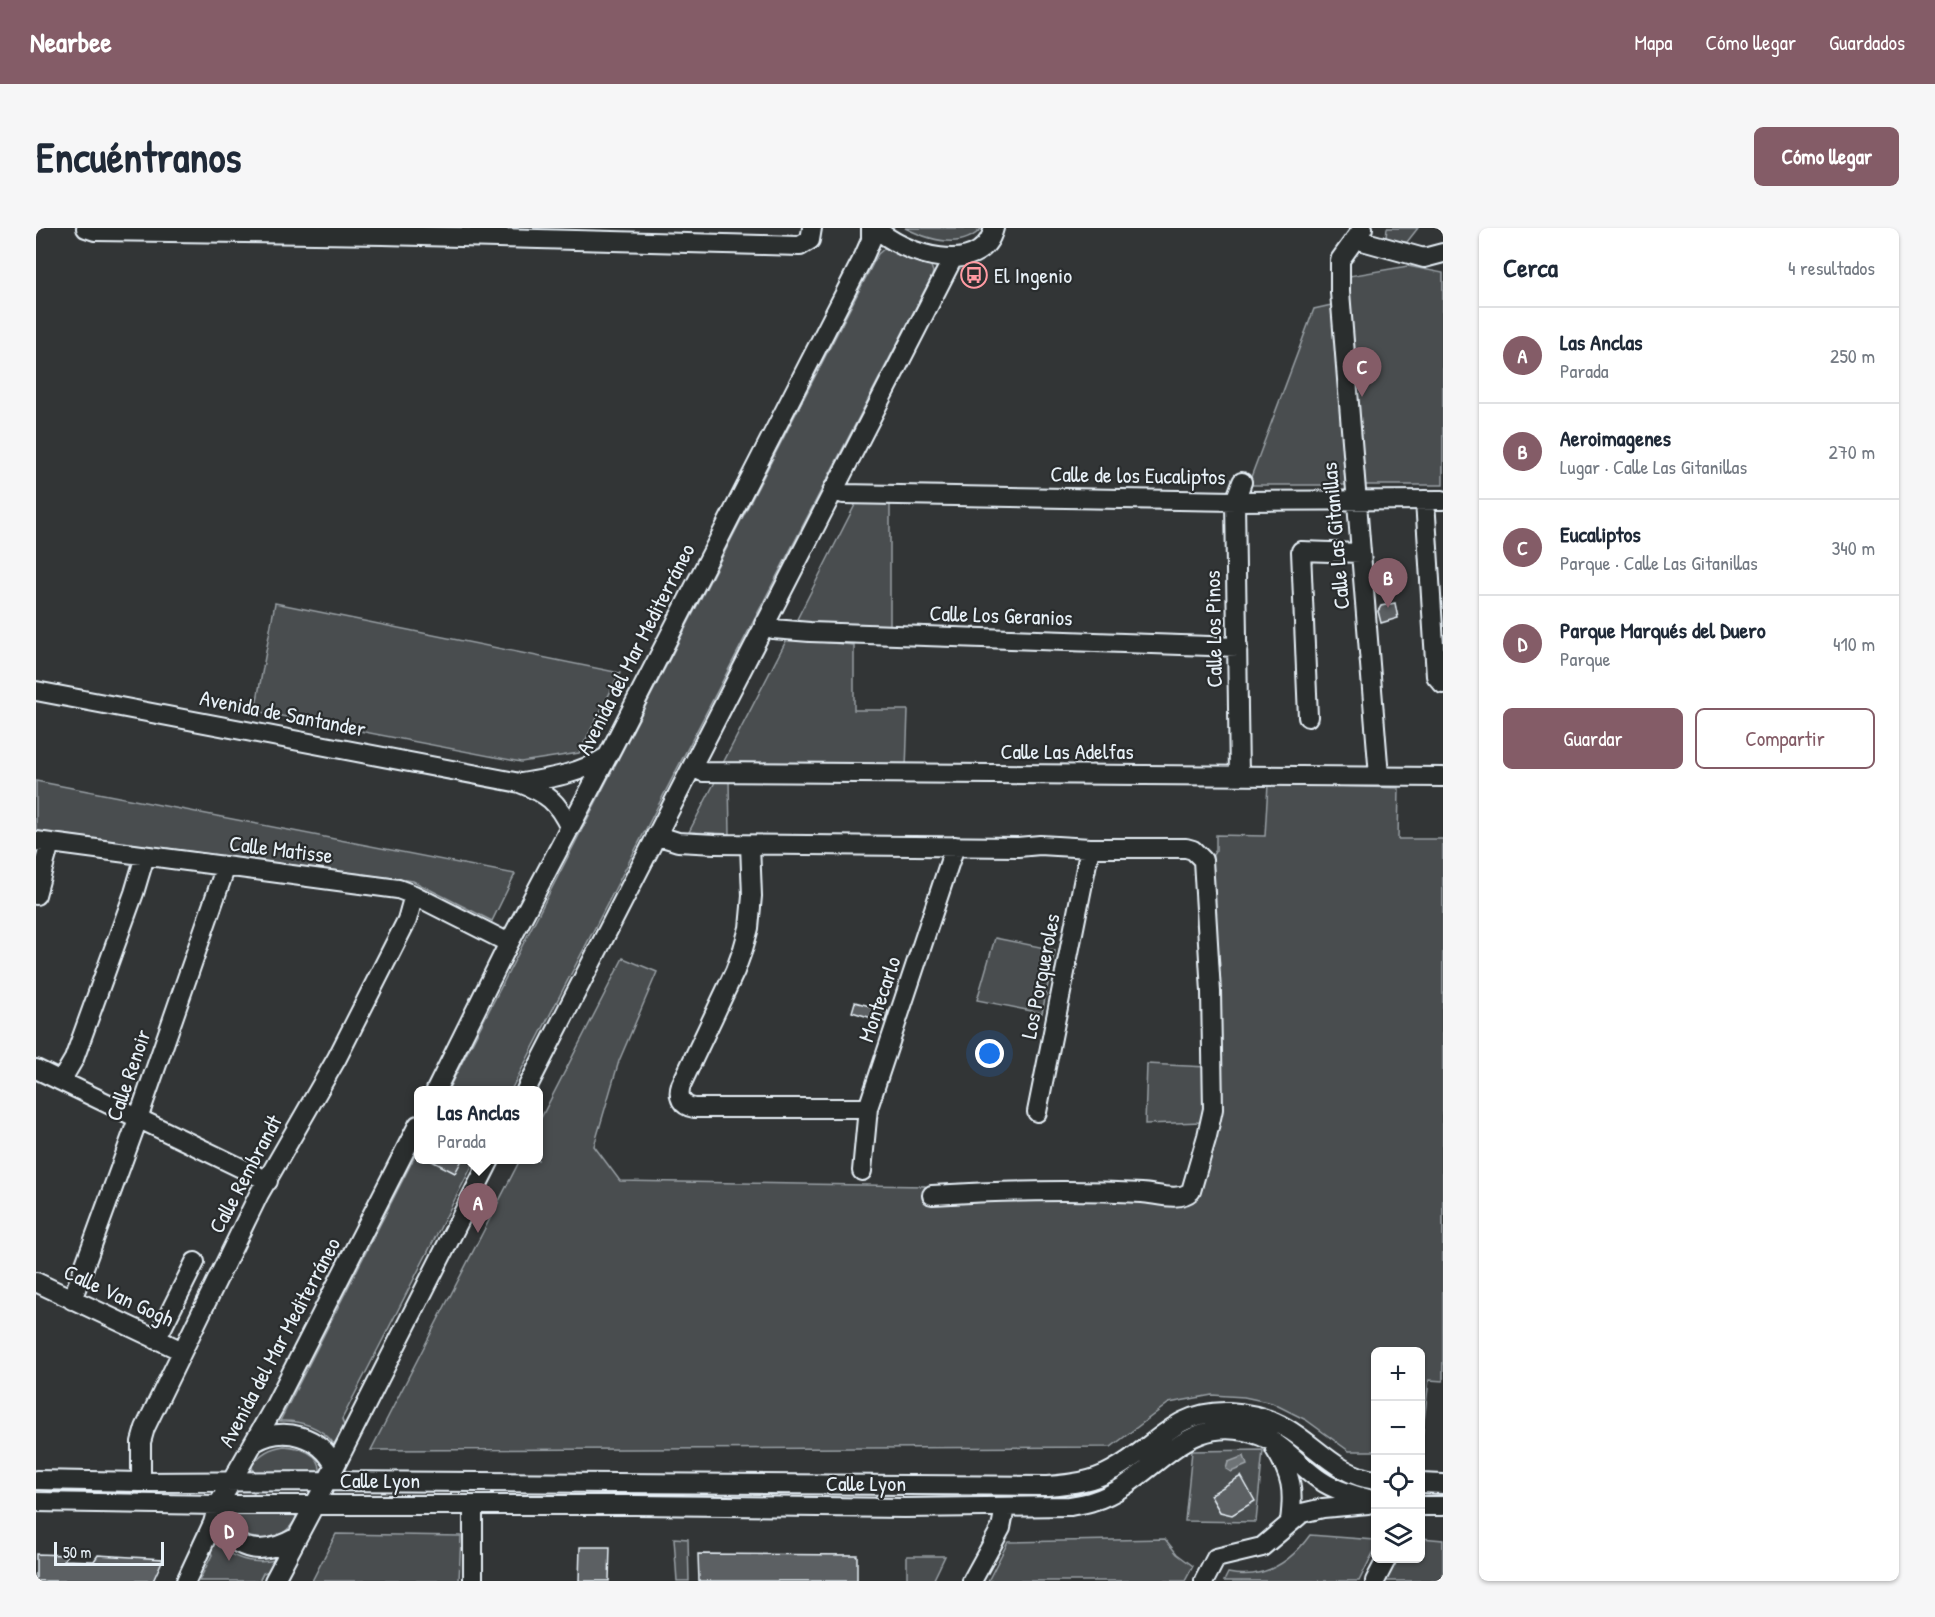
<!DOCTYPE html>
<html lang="es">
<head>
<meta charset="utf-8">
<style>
	body { margin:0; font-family:"Patrick Hand",sans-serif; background:#f6f6f7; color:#1f2937 }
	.controls { position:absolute; right:18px; bottom:18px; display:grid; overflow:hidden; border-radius:9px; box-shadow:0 2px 4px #0004 }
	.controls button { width:54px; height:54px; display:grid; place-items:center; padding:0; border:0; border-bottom:2px solid #e0e1e3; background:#fff; color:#1f2937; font:30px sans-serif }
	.scale { position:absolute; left:18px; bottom:15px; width:110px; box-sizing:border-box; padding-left:6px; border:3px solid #e8f1f8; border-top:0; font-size:16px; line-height:21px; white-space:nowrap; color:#e8f1f8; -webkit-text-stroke:4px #2a2d2e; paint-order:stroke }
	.you { position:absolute; left:954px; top:826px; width:21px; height:21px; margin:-15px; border:4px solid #fff; border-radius:50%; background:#1a73e8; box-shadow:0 0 0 9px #1a73e833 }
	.badge { display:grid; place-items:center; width:39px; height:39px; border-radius:50%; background:#845c67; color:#fff; font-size:20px; font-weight:700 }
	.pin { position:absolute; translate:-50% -50px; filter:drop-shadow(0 2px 3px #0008) }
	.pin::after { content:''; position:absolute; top:32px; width:21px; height:18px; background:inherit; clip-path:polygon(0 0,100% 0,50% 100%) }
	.popup { position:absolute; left:378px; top:858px; width:129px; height:78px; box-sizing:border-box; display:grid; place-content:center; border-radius:9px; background:#fff; filter:drop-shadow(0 2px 4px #0005); font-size:20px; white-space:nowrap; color:#747a83 }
	.popup b { font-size:22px; color:#1f2937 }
	.popup::after { content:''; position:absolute; left:50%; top:100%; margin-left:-12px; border:12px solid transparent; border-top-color:#fff }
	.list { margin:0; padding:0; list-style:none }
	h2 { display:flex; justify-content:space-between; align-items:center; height:78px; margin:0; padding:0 24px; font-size:26px }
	h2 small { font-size:20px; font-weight:400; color:#747a83 }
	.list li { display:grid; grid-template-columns:39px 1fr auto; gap:18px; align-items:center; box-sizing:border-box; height:96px; padding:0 24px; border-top:2px solid #e0e1e3 }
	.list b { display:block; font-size:22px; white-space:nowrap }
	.list p { margin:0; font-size:20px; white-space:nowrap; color:#747a83 }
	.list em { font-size:20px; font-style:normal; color:#747a83 }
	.actions { display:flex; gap:12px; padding:18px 24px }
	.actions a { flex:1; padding:14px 0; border:2px solid #845c67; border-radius:9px; text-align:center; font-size:21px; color:#845c67 }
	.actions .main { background:#845c67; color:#fff }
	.icon { flex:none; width:33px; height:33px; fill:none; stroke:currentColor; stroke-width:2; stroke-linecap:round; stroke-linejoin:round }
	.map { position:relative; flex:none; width:1407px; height:1353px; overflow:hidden; border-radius:9px }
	header { display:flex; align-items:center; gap:36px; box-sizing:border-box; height:84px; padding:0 30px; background:#845c67; color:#fff }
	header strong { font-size:28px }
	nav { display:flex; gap:33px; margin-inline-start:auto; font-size:21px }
	.intro { display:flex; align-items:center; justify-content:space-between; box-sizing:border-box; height:144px; padding:0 36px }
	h1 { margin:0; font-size:42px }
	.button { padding:15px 27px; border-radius:9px; background:#845c67; color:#fff; font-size:21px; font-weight:700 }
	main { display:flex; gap:36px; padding:0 36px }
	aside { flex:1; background:#fff; border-radius:9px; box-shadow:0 2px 4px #0004 }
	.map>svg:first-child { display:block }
	.green { fill:#494d4f; stroke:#989fa4; stroke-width:1.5 }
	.water { fill:#6e7376; stroke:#9fa5aa; stroke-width:1.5 }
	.building { fill:#5c6063; stroke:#e8f1f8; stroke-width:1.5 }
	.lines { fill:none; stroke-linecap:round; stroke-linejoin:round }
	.minor-casing { stroke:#e8f1f8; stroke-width:22 }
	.minor { stroke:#2a2d2e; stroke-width:18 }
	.labels { text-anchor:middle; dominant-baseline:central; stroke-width:4.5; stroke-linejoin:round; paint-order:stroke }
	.poi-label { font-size:22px; fill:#e8f1f8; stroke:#2a2d2e; text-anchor:start }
	.street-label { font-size:22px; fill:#e8f1f8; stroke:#2a2d2e }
</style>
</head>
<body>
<header>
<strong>Nearbee</strong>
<nav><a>Mapa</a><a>Cómo llegar</a><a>Guardados</a></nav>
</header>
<div class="intro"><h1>Encuéntranos</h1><a class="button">Cómo llegar</a></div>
<main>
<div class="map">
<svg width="1407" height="1353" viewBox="0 0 1407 1353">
	<rect width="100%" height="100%" fill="#323536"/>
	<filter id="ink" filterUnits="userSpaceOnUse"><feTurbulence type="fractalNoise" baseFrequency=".0167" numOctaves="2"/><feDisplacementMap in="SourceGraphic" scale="12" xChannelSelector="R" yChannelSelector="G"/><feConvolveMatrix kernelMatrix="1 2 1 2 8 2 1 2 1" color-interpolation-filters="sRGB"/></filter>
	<g filter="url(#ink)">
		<!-- green -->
		<path class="green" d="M 869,0 L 946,0 C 926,22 893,12 869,0 Z
			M 1351,0 L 1382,0 L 1371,14 L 1357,13 L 1350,9 Z
			M 849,20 L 871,31 L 895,38 L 897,44 L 896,48 L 475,862 L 412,862 L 842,26 Z
			M 1372,38 L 1407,45 L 1407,257 L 1212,257 L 1278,81 L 1309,74 L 1307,49 Z
			M 820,275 L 854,276 L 854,402 L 757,399 Z
			M 239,375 L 584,445 L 543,525 L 485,534 L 219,483 Z
			M 751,411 L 818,417 L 818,482 L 872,482 L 870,541 L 685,539 Z
			M 680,552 L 693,553 L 694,606 L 653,604 Z
			M 0,553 L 479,646 L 456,693 L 377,653 L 0,603 Z
			M 1232,556 L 1363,560 L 1362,611 L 1407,611 L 1407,1153 L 1393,1152 L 1385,1218 L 1384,1124 L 1340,1124 L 1339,1223 L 1313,1223 L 1270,1192 L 1236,1175 L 1208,1169 L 1176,1167 L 1133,1175 L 1075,1219 L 335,1222 L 484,932 L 502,932 L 502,896 L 587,730 L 621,744 L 583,833 L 558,918 L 584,953 L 889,958 L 891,976 L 1021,969 L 1148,975 L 1184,882 L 1175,630 L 1180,622 L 1180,607 L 1229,608 Z
			M 959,710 L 1019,722 L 1006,785 L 941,772 Z
			M 1111,836 L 1171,839 L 1172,870 L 1166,894 L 1109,896 Z
			M 382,922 L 382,932 L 439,932 L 306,1191 L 308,1198 L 298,1216 C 286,1199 264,1192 244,1193 Z
			M 248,1218 C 263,1219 286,1226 284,1244 L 281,1246 L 221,1247 L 217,1244 L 216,1237 C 225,1225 234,1220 248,1218 Z
			M 1227,1222 L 1220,1294 L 1149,1293 L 1156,1223 Z
			M 197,1283 L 258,1283 L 260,1290 C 247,1317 208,1316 192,1294 L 192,1288 Z
			M 300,1306 L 425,1308 L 423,1353 L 276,1353 Z
			M 1274,1307 L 1339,1312 L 1339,1321 L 1323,1353 L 1188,1353 L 1192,1345 C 1228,1352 1254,1335 1274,1307 Z
			M 638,1310 L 652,1311 L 653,1353 L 641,1353 Z
			M 1385,1310 L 1407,1312 L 1407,1353 L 1349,1353 L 1360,1331 L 1384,1330 Z
			M 1129,1311 L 1141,1326 L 1157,1338 L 1149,1353 L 952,1353 L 972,1314 Z
			M 178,1314 C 195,1330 216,1337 239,1332 L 233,1343 L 227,1345 L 223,1353 L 163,1353 L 176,1327 L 174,1321 Z
			M 871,1328 L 909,1328 L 897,1353 L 871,1353 Z"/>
		<!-- water -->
		<path class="water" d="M 1208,1228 L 1211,1237 L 1195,1244 L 1190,1241 L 1192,1234 Z"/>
		<!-- building -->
		<path class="building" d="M 1359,375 L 1362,390 L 1345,395 L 1342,383 L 1345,378 Z
			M 819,774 L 852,783 L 849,794 L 816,784 Z
			M 394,932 L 426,932 L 419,945 Z
			M 1205,1248 L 1219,1273 L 1196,1287 L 1184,1284 L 1174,1267 Z
			M 544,1319 L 574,1319 L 573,1353 L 543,1353 Z
			M 0,1326 L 31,1327 L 28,1332 L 58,1333 L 62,1327 L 127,1331 L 117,1353 L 0,1353 Z
			M 662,1326 L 821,1327 L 821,1353 L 663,1353 Z"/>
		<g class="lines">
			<!-- minor casing -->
			<g class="minor-casing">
				<path id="minor" d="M 50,0 L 59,3 L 347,7 L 764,18 L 774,12 L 776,0
					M 840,0 C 866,26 945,52 958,0
					M 1327,0 L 1304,32 L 1304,64 L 1343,548
					M 1319,11 L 1388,30 L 1407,25
					M 797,261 L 807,266 L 1199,273 L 1407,272
					M 1389,272 L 1400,448 L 1407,456
					M 728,396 L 737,401 L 774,404 L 1202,419
					M 0,463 L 484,555 C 512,566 521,573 534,600
					M 1272,489 L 1265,323 L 1324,325
					M 656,539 L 667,544 L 1407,549
					M 1203,548 L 1199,273 L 1206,254
					M 486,555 C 516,550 546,545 572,528
					M 620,607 L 642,614 L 679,616 L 982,619 L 1004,617 L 1054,620 L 1150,620 L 1157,622 L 1167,632 L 1175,764 L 1177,881 L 1171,908 L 1155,963 C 1143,974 1121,966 1106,965 C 1036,961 966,963 896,967
					M 0,613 L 362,661 L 378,667 L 473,715
					M 714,617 L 716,668 L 713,700 L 707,721 L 699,743 L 645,857 C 641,869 646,878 658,880 L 832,880
					M 0,667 L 14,615
					M 0,841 L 232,953
					M 25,853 L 38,831 L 98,665 L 109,628
					M 400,862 L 473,715 L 577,518 L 828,28 L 835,12 L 835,0
					M 490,862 L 917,30
					M 1001,884 L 1054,620
					M 826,943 L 832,880 L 919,618
					M 0,1054 L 146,1123
					M 36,1072 L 102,891 L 190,638
					M 120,1112 L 159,1034
					M 219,1214 C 248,1197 284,1208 299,1238
					M 1239,1221 C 1256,1248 1258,1262 1254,1293
					M 0,1252 L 105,1254 L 291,1253 L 1011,1258 C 1035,1256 1056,1254 1077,1242 C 1120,1219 1138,1182 1193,1184 C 1212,1185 1232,1190 1250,1200 C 1280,1217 1302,1248 1340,1252
					M 105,1254 L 105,1214 L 109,1200 L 223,966 L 301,830 L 371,692 L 378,667
					M 1384,1255 L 1407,1256
					M 0,1274 L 182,1277 L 599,1277 L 868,1280 L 1034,1278 C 1042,1276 1050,1276 1057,1273 C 1120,1254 1148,1178 1225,1208 C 1249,1217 1263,1238 1284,1252 C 1300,1263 1321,1268 1340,1273
					M 1384,1278 L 1407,1278
					M 177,1295 C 205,1324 225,1329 261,1309
					M 150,1353 L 177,1295 L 182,1277 L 238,1179 L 382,897
					M 238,1353 L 299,1238 L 454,932
					M 437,1353 L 437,1277
					M 936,1353 L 965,1300 L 969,1279
					M 1168,1353 L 1180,1330 L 1226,1319 L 1266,1285 L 1287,1280 L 1332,1276
					M 1339,1353 L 1351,1330"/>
			</g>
			<!-- minor -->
			<use href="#minor" class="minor"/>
		</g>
	</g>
	<!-- icons -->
	<defs>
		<g id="bus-ring" transform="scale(1.35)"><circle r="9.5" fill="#2a2d2e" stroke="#ff9aa2" stroke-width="1.5"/><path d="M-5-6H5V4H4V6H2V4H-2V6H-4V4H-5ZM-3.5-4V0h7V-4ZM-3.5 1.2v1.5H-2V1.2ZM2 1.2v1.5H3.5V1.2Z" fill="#ff9aa2"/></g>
	</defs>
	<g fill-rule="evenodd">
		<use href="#bus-ring" x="938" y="47"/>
	</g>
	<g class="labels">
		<!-- poi labels -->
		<g class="poi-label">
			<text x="958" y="47">El Ingenio</text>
		</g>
		<!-- street labels -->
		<g class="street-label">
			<text transform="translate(1102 247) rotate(1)">Calle de los Eucaliptos</text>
			<text transform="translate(1299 308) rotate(-95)">Calle Las Gitanillas</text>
			<text transform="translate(965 387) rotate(2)">Calle Los Geranios</text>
			<text transform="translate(1177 401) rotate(-91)">Calle Los Pinos</text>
			<text transform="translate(599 421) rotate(-63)">Avenida del Mar Mediterráneo</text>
			<text transform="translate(247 485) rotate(11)">Avenida de Santander</text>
			<text x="1031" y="523">Calle Las Adelfas</text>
			<text transform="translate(245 621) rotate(7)">Calle Matisse</text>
			<text transform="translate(1004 748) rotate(-79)">Los Porqueroles</text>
			<text transform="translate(843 771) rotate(-71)">Montecarlo</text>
			<text transform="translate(92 847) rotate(-71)">Calle Renoir</text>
			<text transform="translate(209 946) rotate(-62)">Calle Rembrandt</text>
			<text transform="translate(83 1067) rotate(25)">Calle Van Gogh</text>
			<text transform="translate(243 1114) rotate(-62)">Avenida del Mar Mediterráneo</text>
			<text x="344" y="1252">Calle Lyon</text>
			<text x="830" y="1255">Calle Lyon</text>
		</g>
	</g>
</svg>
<div class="controls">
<button>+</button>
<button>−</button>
<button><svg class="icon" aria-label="locate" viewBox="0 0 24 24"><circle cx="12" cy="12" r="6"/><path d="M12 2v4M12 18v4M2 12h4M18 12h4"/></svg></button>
<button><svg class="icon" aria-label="layers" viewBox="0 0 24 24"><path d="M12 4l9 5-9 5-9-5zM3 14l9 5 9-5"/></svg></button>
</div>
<div class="scale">50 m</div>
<div class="you"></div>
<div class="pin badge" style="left:442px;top:1005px">A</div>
<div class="popup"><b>Las Anclas</b>Parada</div>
<div class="pin badge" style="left:1352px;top:380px">B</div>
<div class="pin badge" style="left:1326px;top:169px">C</div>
<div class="pin badge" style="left:193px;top:1333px">D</div>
</div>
<aside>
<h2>Cerca<small>4 resultados</small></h2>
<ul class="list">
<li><span class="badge">A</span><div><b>Las Anclas</b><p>Parada</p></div><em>250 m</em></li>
<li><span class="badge">B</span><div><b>Aeroimagenes</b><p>Lugar · Calle Las Gitanillas</p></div><em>270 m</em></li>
<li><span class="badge">C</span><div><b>Eucaliptos</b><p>Parque · Calle Las Gitanillas</p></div><em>340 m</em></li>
<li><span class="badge">D</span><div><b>Parque Marqués del Duero</b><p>Parque</p></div><em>410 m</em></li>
</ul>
<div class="actions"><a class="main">Guardar</a><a>Compartir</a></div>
</aside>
</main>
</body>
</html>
